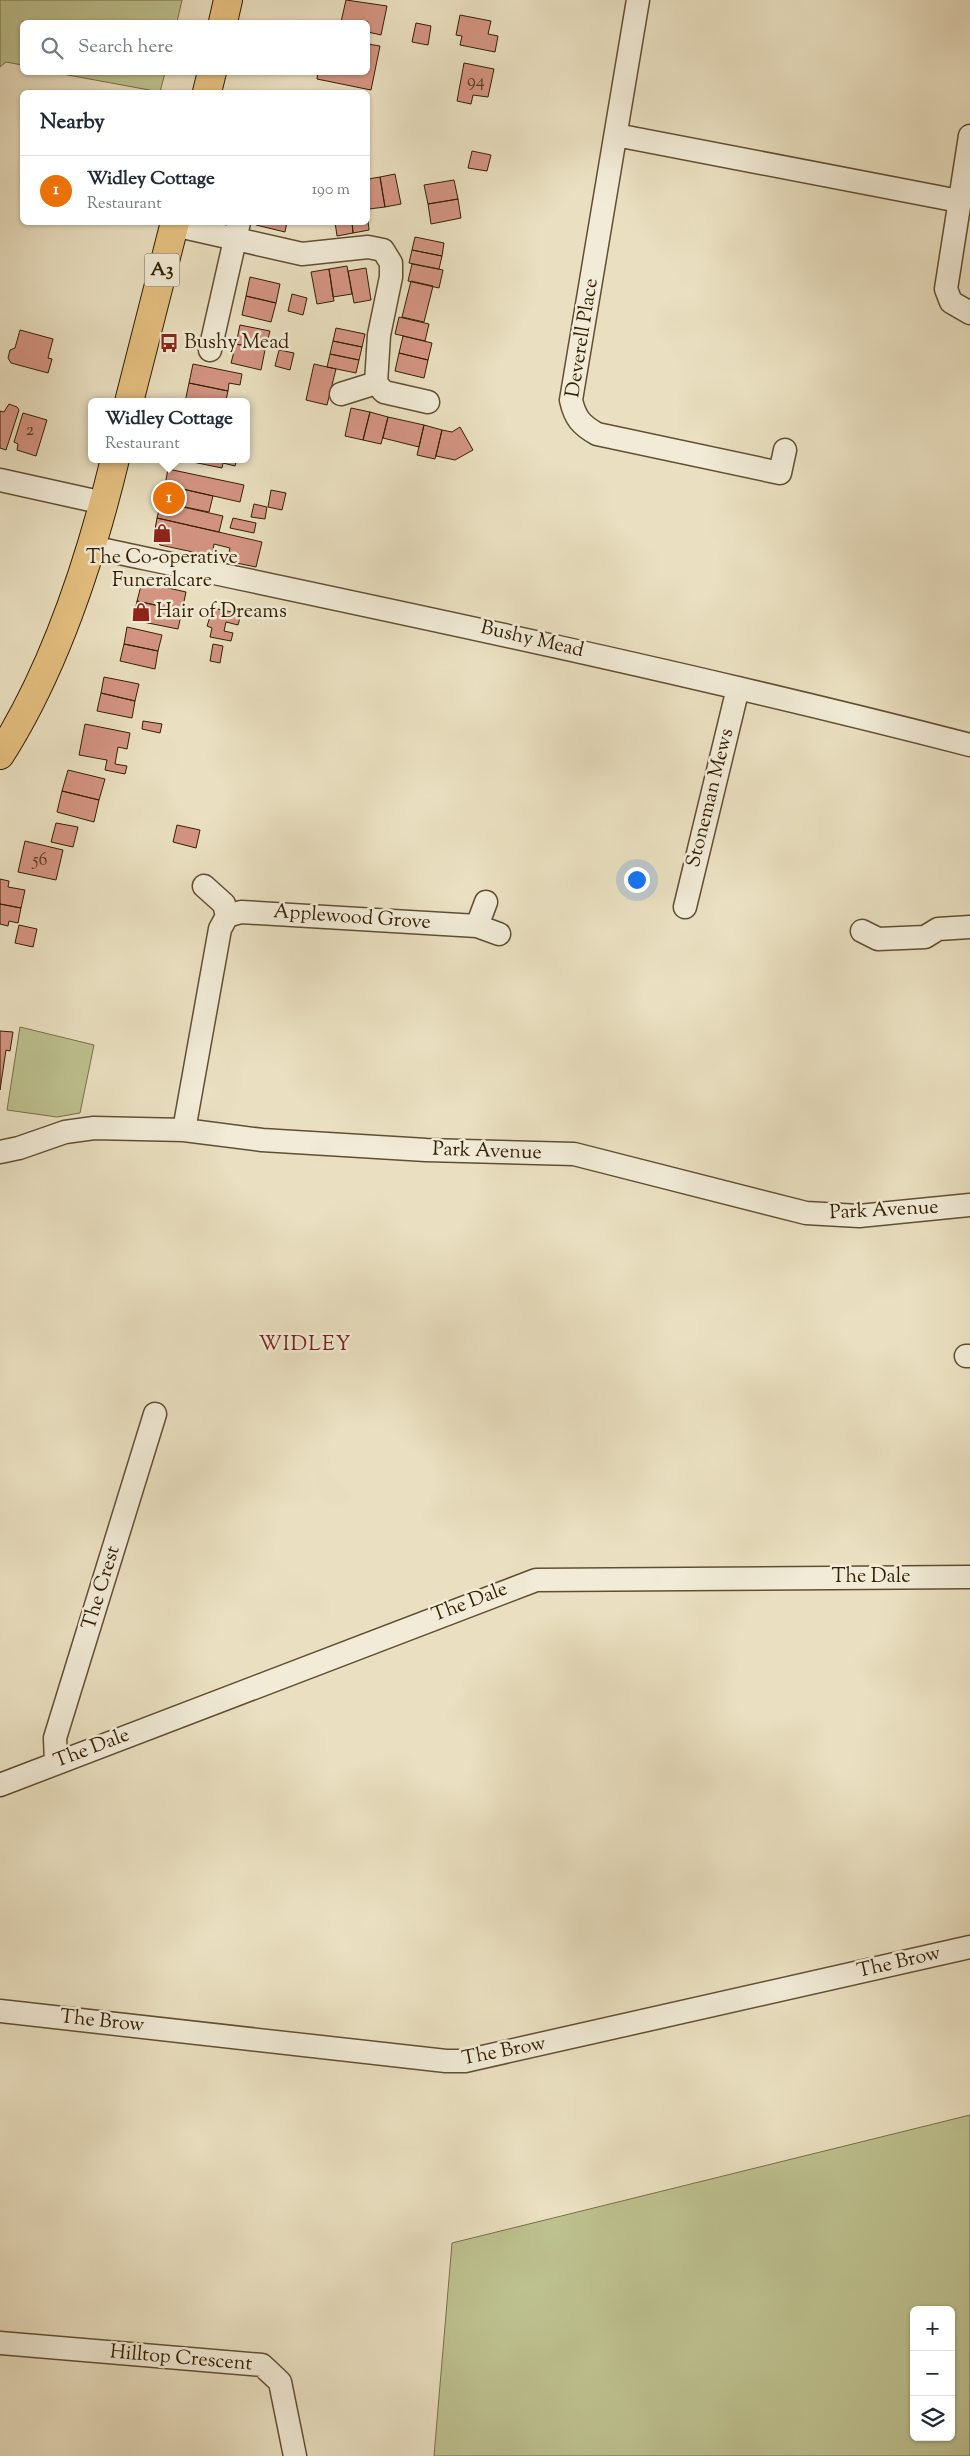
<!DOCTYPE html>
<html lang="en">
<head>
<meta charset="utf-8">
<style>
	body { margin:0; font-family:"Sorts Mill Goudy",serif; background:#f2f2f3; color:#1f2937 }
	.controls { position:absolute; right:15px; bottom:15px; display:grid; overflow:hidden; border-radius:8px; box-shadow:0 1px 4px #0004 }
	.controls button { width:45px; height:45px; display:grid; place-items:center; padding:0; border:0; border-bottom:1px solid #e0e1e3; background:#fff; color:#1f2937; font:25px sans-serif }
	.you { position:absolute; left:636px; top:879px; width:18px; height:18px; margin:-12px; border:4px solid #fff; border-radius:50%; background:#1a73e8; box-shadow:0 0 0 8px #1a73e833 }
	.badge { display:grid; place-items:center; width:32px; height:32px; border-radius:50%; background:#ea580c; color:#fff; font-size:16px; font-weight:700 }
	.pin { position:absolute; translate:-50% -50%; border:2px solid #fff; box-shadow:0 1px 5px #0006 }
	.popup { position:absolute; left:88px; top:398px; width:162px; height:65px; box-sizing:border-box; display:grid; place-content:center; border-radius:8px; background:#fff; filter:drop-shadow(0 1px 4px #0005); font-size:16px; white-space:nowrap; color:#747a83 }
	.popup b { font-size:19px; color:#1f2937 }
	.popup::after { content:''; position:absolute; left:50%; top:100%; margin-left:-10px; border:10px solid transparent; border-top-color:#fff }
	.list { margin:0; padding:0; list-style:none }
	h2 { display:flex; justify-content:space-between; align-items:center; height:65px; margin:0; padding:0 20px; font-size:21px }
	h2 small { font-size:16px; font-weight:400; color:#747a83 }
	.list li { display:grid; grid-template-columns:32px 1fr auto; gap:15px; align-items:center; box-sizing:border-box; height:70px; padding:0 20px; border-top:1px solid #e0e1e3 }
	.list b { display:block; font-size:19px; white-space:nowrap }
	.list p { margin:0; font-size:16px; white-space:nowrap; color:#747a83 }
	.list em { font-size:16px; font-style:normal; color:#747a83 }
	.icon { flex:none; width:28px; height:28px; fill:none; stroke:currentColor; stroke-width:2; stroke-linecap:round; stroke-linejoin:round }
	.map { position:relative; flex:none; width:970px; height:2456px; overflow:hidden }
	.search { position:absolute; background:#fff; box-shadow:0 1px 4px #0004; left:20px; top:20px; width:350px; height:55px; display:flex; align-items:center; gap:12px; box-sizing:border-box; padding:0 18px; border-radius:8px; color:#747a83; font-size:19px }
	.panel { position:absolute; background:#fff; box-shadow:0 1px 4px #0004; left:20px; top:90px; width:350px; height:135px; border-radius:8px }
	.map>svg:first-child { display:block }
	.green { fill:#bdc18f; stroke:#787048; fill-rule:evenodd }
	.building { fill:#d49482; stroke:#331f02 }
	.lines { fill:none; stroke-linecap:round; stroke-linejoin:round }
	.minor-casing { stroke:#614f32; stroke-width:25 }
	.primary-casing { stroke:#331f02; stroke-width:30 }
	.minor { stroke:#f1ebd7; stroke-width:22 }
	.primary { stroke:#e5c080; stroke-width:28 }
	.labels { text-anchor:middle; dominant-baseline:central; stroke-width:5; stroke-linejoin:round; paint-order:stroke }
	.number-label { font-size:18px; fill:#5b3c22 }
	.shield { fill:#f1ebd7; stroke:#6c5c42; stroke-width:1 }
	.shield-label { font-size:19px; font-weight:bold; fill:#331f02 }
	.street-label { font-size:20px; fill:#331f02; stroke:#f1ebd7 }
	.poi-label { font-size:20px; fill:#331f02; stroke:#f1ebd7; text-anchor:start }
	.neighbourhood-label { font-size:21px; letter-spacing:1px; fill:#7a1f14; stroke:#f1ebd7 }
</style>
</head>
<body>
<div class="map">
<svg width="970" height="2456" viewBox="0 0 970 2456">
	<rect width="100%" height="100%" fill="#eae0c1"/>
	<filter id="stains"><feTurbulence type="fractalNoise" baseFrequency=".004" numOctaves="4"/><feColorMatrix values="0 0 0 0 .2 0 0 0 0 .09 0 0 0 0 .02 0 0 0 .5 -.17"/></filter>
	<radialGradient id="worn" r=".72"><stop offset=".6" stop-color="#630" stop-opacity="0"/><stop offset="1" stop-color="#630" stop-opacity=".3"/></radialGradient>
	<!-- green -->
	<path class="green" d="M 0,0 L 182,0 L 177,22 L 22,22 L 22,65 L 6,62 L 0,67 Z
		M 57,73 L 165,73 L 160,92 Z
		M 20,1027 L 94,1045 L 80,1113 L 57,1117 L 7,1110 Z
		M 970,2115 L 970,2456 L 434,2456 L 452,2243 ZM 914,2310 L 951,2310 L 951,2437 L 914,2437 Z"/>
	<!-- building -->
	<path class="building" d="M 346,0 L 387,6 L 381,35 L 368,32 L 368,22 L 341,22 Z
		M 460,15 L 491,21 L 488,34 L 498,36 L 495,52 L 460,45 L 462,36 L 456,35 Z
		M 416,23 L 431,26 L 428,45 L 412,42 Z
		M 368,44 L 380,46 L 371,90 L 317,79 L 318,72 L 368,72 Z
		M 464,63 L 494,69 L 488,97 L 473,95 L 471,104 L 457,101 Z
		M 472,151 L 491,155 L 487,171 L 468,168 Z
		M 395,174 L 401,204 L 385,207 L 380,177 Z
		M 380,177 L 385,207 L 369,209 L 368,179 Z
		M 454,180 L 458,199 L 428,204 L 424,185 Z
		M 458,199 L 461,218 L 431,224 L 428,204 Z
		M 368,221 L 369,230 L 353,233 L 352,222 Z
		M 256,222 L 287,222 L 285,232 L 256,225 Z
		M 335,222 L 352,222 L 353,233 L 337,236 Z
		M 415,237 L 444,243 L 442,256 L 412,250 Z
		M 412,250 L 442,256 L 439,269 L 409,263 Z
		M 412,264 L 443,270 L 439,288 L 408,281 Z
		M 347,266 L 352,294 L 333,297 L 329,269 Z
		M 366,268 L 371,300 L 354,303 L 348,271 Z
		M 329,269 L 334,301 L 317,304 L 311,272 Z
		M 250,277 L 280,284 L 276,303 L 246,296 Z
		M 411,281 L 433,286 L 424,322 L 402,317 Z
		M 292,294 L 307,298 L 303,315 L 288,311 Z
		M 246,296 L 276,303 L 271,322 L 242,315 Z
		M 399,317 L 429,324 L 425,341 L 395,334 Z
		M 240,325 L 270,331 L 265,350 L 236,344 Z
		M 336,328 L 365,334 L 362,347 L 333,341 Z
		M 20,330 L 53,339 L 48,358 L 52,359 L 48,373 L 11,363 L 8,358 L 10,350 L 15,348 Z
		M 403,336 L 432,343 L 428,360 L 399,353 Z
		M 333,341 L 362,347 L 359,360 L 330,354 Z
		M 236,344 L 265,350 L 261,370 L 231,363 Z
		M 279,350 L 294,353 L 290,370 L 275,366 Z
		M 399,353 L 428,360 L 424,378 L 395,371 Z
		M 330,354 L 359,360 L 356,373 L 327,367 Z
		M 193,364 L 242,374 L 240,385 L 229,383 L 228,391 L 189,383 Z
		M 314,364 L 336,369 L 327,405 L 306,400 Z
		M 189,383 L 228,391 L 226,400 L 233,402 L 185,402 Z
		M 9,404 L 17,407 L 19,410 L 6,450 L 0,448 L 0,411 L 4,412 Z
		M 351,408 L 370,412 L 363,440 L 345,436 Z
		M 370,412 L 388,417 L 381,444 L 363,440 Z
		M 23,413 L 47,420 L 36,456 L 17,450 L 18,444 L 14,442 Z
		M 388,417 L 424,425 L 419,447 L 383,438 Z
		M 424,425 L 442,430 L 435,459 L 417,455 Z
		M 460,427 L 473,450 L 455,460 L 436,456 L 442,430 L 452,432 Z
		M 178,459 L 237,459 L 235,466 L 223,463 L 222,468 Z
		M 168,469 L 244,485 L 240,502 L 165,485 Z
		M 165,485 L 213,496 L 209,512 L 161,502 Z
		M 271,490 L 286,493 L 282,510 L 268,507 Z
		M 161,502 L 223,516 L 219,532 L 157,518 Z
		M 254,504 L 267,507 L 265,519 L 251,517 Z
		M 157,518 L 262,542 L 256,567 L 227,561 L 230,548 L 214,544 L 212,556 L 160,545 L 154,535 Z
		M 233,518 L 256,523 L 254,533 L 230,528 Z
		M 142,582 L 186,592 L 182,611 L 137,601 Z
		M 137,601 L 182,611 L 178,629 L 133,620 Z
		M 213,608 L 241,614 L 238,625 L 226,622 L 224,631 L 233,633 L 231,641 L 210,637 L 212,628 L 207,626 Z
		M 127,627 L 162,635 L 158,651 L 124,644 Z
		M 124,644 L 158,651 L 155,669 L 120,661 Z
		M 213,644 L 223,646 L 220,663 L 210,661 Z
		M 104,677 L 139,684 L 135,701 L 101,693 Z
		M 101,693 L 135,701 L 132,718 L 97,711 Z
		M 143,721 L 162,724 L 160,733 L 142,729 Z
		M 85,724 L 130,733 L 127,749 L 118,747 L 115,764 L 127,766 L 125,774 L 105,770 L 107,760 L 79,755 Z
		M 68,770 L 105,779 L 99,800 L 62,791 Z
		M 62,791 L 99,800 L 94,822 L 57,812 Z
		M 56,823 L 78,827 L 73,847 L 51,842 Z
		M 177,825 L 200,830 L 196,848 L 173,842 Z
		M 25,841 L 63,850 L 56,880 L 18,872 Z
		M 0,879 L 9,881 L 8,887 L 25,890 L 21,908 L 0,904 Z
		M 0,904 L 21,908 L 18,923 L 9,921 L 8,926 L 0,924 Z
		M 19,925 L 37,929 L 33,947 L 15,943 Z
		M 0,1031 L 13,1032 L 10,1051 L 6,1050 L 0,1090 Z"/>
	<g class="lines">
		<!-- minor casing -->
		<g class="minor-casing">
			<path id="minor" d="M 638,0 L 571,400 C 575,418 581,425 597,434 L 780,473 L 785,450
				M 616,135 L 959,201
				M 970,136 L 946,289 L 951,302 L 970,313
				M 174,225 L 302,254 L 368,247 L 383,250 L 391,263 L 391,277 L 379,335 L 376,383 L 384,392 L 428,402
				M 210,350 L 239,222
				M 341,394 L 376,383
				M 0,480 L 104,503
				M 91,547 C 385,609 679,670 970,745
				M 204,886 L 224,904 L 227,916
				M 685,907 L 738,688
				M 477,926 L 499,934
				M 862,931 L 878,939 L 925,937 L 938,929 L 970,927
				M 184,1130 L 220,929 L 227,916 L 241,912 L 477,926 L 486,902
				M 0,1152 L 19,1148 L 65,1132 L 94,1128 L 184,1130 L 262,1140 L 426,1150 L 574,1154 L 806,1213 L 859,1216 L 970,1205
				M 966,1356 L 970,1356
				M 56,1763 L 55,1738 L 155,1414
				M 0,1785 L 536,1580 L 970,1577
				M 0,2011 L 446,2061 L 465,2061 L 970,1947
				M 0,2343 L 262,2365 L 280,2382 L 295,2456"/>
		</g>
		<!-- primary casing -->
		<g class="primary-casing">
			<path id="primary" d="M 223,22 L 228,0
				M 207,92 L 212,72
				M 129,402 L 175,222
				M 0,755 C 55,669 91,558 115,459"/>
		</g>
		<!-- minor -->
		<use href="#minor" class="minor"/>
		<!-- primary -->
		<use href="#primary" class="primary"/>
	</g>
	<!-- icons -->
	<defs>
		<g id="bus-bare" transform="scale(1.5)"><path d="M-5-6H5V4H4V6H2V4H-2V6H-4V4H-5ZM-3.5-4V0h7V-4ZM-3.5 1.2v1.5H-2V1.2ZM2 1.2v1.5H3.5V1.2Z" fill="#8f2418" stroke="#f1ebd7" stroke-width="2.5" paint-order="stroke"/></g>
		<g id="shop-bare" transform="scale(1.5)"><path d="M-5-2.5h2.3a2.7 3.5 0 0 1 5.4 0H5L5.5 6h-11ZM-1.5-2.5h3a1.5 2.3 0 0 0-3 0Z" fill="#8f2418" stroke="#f1ebd7" stroke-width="2.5" paint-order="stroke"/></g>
	</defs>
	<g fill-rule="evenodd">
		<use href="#bus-bare" x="169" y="343"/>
		<use href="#shop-bare" x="162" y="533"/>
		<use href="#shop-bare" x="141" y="612"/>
	</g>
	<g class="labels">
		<!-- number labels -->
		<g class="number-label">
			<text x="476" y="82">94</text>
			<text x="30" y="431">2</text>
			<text x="40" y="861">56</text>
		</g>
		<!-- shield labels -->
		<rect class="shield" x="144.5" y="253.5" width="35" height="33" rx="4"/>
		<g class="shield-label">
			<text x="162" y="270">A3</text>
		</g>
		<!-- street labels -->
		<g class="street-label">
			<text transform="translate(583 338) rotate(-81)">Deverell Place</text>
			<text transform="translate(532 640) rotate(13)">Bushy Mead</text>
			<text transform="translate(711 798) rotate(-76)">Stoneman Mews</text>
			<text transform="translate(352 918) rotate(4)">Applewood Grove</text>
			<text transform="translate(487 1152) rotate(2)">Park Avenue</text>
			<text transform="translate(884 1211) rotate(-3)">Park Avenue</text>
			<text x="871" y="1577">The Dale</text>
			<text transform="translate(102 1588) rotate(-73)">The Crest</text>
			<text transform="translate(470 1603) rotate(-21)">The Dale</text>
			<text transform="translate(92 1749) rotate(-21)">The Dale</text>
			<text transform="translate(899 1963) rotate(-13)">The Brow</text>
			<text transform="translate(102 2022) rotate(6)">The Brow</text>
			<text transform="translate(504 2052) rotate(-11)">The Brow</text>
			<text transform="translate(181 2359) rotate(5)">Hilltop Crescent</text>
		</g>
		<!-- poi labels -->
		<g class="poi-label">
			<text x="184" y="343">Bushy Mead</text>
			<text x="162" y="558" text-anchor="middle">The Co-operative<tspan x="162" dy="23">Funeralcare</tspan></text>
			<text x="156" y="612">Hair of Dreams</text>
		</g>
		<!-- neighbourhood labels -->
		<g class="neighbourhood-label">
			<text x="305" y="1345">WIDLEY</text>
		</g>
	</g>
	<rect width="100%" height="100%" filter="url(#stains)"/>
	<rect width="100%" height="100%" fill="url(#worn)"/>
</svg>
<div class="controls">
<button>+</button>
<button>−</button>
<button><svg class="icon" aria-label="layers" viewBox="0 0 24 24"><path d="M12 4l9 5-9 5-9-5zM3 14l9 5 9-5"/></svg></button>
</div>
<div class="you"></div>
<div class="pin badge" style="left:169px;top:498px;background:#e8710a">1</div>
<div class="popup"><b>Widley Cottage</b>Restaurant</div>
<div class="search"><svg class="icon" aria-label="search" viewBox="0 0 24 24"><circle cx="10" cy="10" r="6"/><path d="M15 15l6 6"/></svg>Search here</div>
<section class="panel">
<h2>Nearby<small></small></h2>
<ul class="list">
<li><span class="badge" style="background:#e8710a">1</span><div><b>Widley Cottage</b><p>Restaurant</p></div><em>190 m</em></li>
</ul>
</section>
</div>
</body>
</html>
